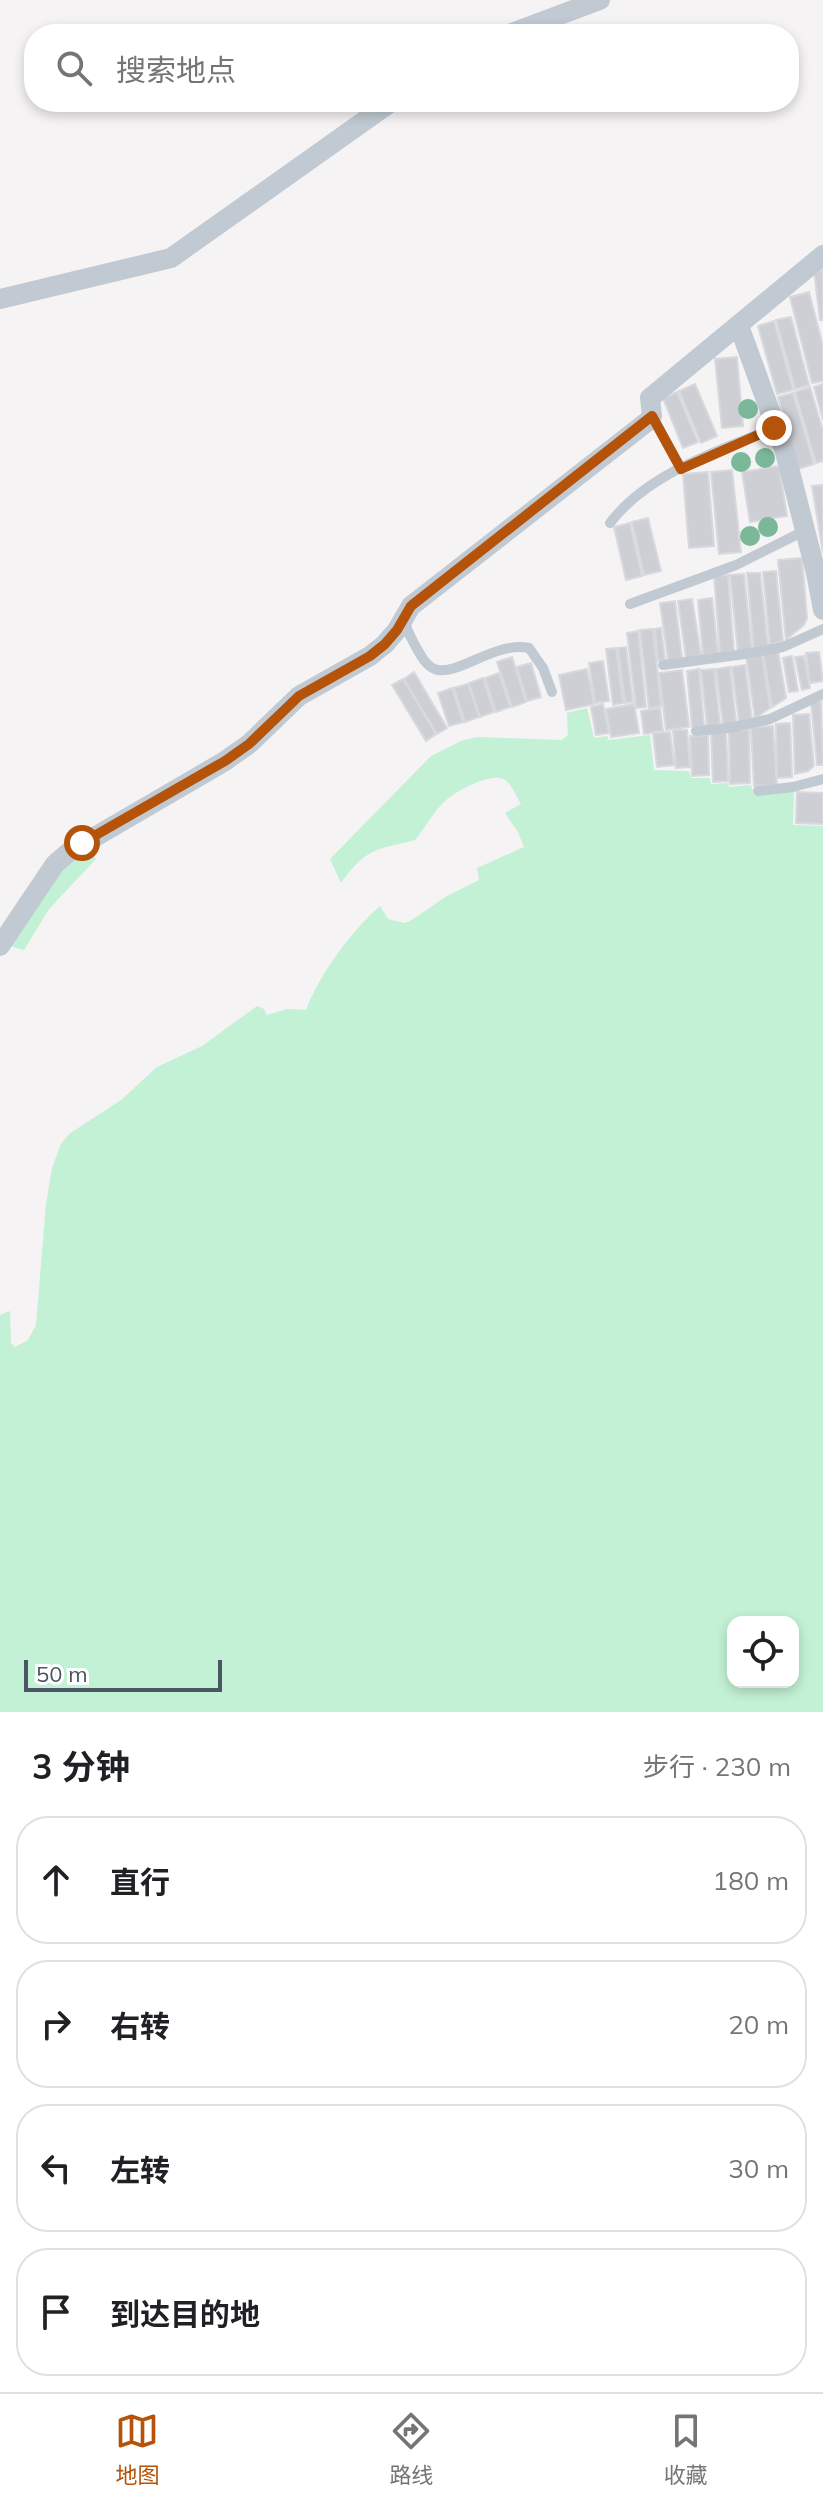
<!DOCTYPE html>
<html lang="zh">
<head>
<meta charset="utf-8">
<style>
	body { margin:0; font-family:Mulish,"Noto Sans SC",sans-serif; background:#f6f6f6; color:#202124 }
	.controls { position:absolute; right:24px; bottom:24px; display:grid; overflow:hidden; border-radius:16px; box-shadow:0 4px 12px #0003 }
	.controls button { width:72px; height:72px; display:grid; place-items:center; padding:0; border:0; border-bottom:2px solid #e0e0e0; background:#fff; color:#202124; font:40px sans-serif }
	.scale { position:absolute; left:24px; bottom:20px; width:198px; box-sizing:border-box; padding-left:8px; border:4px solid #4a5661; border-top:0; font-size:22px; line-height:28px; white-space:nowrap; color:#4a5661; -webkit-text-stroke:6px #fff; paint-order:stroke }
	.stop { position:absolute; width:24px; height:24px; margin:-18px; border:6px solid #b45309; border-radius:50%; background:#fff }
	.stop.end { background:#b45309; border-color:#fff; box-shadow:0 2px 8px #0008 }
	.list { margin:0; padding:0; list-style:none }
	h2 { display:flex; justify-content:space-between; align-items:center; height:104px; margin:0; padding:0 32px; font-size:34px }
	h2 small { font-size:26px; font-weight:400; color:#757577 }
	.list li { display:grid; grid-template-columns:52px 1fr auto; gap:24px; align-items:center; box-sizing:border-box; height:128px; margin:0 16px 16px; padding:0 16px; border:2px solid #e0e0e0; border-radius:32px }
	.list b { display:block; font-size:30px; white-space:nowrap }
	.list em { font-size:26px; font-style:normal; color:#757577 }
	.icon { flex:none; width:44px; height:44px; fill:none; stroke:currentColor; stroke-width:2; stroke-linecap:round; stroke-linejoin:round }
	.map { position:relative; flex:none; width:823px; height:1712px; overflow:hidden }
	.search { position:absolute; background:#fff; box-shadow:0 4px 12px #0003; left:24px; right:24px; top:24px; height:88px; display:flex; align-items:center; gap:20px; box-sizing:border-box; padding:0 28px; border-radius:32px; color:#757577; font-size:30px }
	.sheet { height:680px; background:#fff }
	nav { display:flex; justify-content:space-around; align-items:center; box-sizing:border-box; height:112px; border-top:2px solid #e0e0e0; background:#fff; font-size:22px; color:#757577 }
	nav a { display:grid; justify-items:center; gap:4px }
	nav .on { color:#b45309 }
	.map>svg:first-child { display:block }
	.green { fill:#c3f1d5; fill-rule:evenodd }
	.building { fill:#cdcfd5; stroke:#d7d9de; stroke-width:2 }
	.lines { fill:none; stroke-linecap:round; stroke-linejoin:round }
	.lane { stroke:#c1cad2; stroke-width:10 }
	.street { stroke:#c1cad2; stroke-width:20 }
	.tree { fill:#7bb799 }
	.route { stroke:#b45309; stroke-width:10 }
</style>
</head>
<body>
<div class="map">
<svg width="823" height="1712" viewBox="0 0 823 1712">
	<rect width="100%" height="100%" fill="#f5f3f3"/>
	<!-- green -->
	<path class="green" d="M 587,708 L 594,738 L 607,736 L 609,740 L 650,735 L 654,770 L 689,771 L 691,778 L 710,778 L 711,784 L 728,783 L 729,787 L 751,785 L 754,795 L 794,790 L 793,825 L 823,826 L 823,1712 L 0,1712 L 0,1315 L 10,1311 L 11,1343 L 15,1347 L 28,1340 L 36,1325 L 46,1204 L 52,1168 L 61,1144 L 69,1134 L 121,1100 L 157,1067 L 202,1046 L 257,1006 L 264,1009 L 267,1015 L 287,1009 L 306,1010 C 321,972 350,933 380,906 L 388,919 L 404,923 L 410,921 L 447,896 L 479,880 L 477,868 L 524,847 L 518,832 L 505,813 L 521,804 C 516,796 511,782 503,779 C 488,772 450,794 441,805 C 431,816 424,829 415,840 C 375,850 366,848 341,883 L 330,859 L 431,756 L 461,741 L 477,737 L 562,740 L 568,735 L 567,713 ZM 733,1622 L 793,1622 L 793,1682 L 733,1682 Z
		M 91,851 L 96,859 L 49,909 L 24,950 L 10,946 L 62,869 L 75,856 Z"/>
	<!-- building -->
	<path class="building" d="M 823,270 L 823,320 L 820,320 L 814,271 Z
		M 809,292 L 823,346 L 823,381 L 812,383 L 790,297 Z
		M 791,317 L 809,385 L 795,389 L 776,320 Z
		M 774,321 L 793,390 L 777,394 L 758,326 Z
		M 737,357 L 743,426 L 722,428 L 715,359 Z
		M 695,384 L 717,436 L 701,443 L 679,391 Z
		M 823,384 L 823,420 L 814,387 Z
		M 810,387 L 823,431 L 823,461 L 816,463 L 795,392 Z
		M 677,392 L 698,442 L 683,448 L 663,398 Z
		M 793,393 L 814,464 L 798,469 L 778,397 Z
		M 779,466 L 787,516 L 750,522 L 742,472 Z
		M 732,470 L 741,552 L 719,554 L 711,472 Z
		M 708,472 L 714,546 L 689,548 L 683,474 Z
		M 823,485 L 823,553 L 812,486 Z
		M 648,518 L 661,571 L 644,575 L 632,522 Z
		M 630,523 L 642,576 L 626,580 L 614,527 Z
		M 802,558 L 807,618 L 804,625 L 786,640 L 778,560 Z
		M 776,571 L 783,641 L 770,645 L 763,572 Z
		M 747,573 L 760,573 L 768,646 L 754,651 Z
		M 744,574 L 752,651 L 738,653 L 730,575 Z
		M 728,575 L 734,652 L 720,653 L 714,576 Z
		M 712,598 L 718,653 L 703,655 L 698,600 Z
		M 692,599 L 701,655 L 686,658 L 678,601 Z
		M 675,601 L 682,658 L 668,660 L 660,603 Z
		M 661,628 L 665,660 L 658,661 L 655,629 Z
		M 653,629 L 661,706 L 649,708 L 640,630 Z
		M 638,631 L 646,707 L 636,708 L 627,633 Z
		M 626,647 L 633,702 L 625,703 L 618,648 Z
		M 616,648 L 623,703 L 613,705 L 606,649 Z
		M 778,651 L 786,698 L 772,707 L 763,654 Z
		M 819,652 L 823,681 L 810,683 L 806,653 Z
		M 762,654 L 770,708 L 755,718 L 746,656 Z
		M 792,656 L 798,691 L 789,692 L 783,658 Z
		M 804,656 L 810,688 L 802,690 L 795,657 Z
		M 512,657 L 526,702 L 512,707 L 497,662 Z
		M 603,661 L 609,701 L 595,703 L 589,663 Z
		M 531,663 L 541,697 L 527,701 L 517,667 Z
		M 745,665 L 752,720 L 739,722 L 732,667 Z
		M 730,667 L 736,723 L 723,725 L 716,669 Z
		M 587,669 L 594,704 L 566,710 L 559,675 Z
		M 699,669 L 704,726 L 692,727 L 687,671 Z
		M 714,669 L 720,724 L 707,726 L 701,670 Z
		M 682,670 L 689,727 L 666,730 L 659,673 Z
		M 414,672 L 447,728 L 437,734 L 404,679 Z
		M 499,673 L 510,707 L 496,712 L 485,678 Z
		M 483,678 L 494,712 L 480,717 L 469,683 Z
		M 403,679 L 436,734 L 426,741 L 392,685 Z
		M 468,684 L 479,717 L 465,722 L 454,688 Z
		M 452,688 L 463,722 L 449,726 L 438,693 Z
		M 811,702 L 821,702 L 823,765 L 817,765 Z
		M 603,704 L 609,733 L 596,735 L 591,707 Z
		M 634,704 L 639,733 L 611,737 L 606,709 Z
		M 660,708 L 663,731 L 644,734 L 641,711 Z
		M 809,714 L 814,766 L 808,771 L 795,774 L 793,715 Z
		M 790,723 L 792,777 L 777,778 L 776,724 Z
		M 773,726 L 777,785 L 754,786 L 751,727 Z
		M 673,730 L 687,730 L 690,767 L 676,768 Z
		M 729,730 L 749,730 L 750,783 L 730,784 Z
		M 670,732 L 674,765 L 657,767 L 653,733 Z
		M 711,732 L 726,732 L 728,781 L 713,782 Z
		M 708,735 L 709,775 L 692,776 L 690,736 Z
		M 797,792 L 823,793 L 823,824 L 796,823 Z"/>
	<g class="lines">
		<!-- lane -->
		<path class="lane" d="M 652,416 L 681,469
			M 610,523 C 648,473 718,451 774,428
			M 630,604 L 736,565 L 804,531
			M 405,618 C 405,629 411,637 416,647 C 421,656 427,668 438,670 C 460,674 497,641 529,648 L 543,668 L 552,692
			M 663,665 L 745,654 L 783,647 L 823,629
			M 696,731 L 729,728 L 770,719 L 823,694
			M 758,791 L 793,787 L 823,779"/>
		<!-- street -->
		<path class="street" d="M 509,34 L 600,0
			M 0,299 L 171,258 L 391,102
			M 739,326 L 785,452 L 816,573 L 823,610
			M 0,946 L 55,864 L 69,852 L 225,761 L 249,744 L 299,696 L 370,656 L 385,644 L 397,630 L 411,606 L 648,421 L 652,416 L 650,398 L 823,255"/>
	</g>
	<!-- trees -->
	<g class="tree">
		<circle cx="748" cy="409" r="10"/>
		<circle cx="765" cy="458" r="10"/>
		<circle cx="741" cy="462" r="10"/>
		<circle cx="768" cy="527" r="10"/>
		<circle cx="750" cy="536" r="10"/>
	</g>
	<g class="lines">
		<!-- route -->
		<path class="route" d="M 82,843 L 225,761 L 249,744 L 299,696 L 370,656 L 385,644 L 397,630 L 411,606 L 652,416 L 681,469 L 774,428"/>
	</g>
</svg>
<div class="controls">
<button><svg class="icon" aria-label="locate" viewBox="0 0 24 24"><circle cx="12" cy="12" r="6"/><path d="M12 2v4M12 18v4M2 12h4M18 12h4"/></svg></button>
</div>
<div class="scale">50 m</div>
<div class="stop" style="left:82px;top:843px"></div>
<div class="stop end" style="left:774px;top:428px"></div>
<div class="search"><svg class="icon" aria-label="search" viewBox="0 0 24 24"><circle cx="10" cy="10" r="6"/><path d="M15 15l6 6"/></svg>搜索地点</div>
</div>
<section class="sheet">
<h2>3 分钟<small>步行 · 230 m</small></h2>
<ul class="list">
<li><svg class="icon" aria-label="ahead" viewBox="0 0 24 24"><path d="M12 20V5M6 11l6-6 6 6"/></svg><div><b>直行</b></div><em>180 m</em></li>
<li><svg class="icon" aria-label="right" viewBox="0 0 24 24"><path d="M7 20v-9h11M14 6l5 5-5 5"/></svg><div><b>右转</b></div><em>20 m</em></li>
<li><svg class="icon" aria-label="left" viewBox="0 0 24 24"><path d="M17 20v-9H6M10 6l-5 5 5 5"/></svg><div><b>左转</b></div><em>30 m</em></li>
<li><svg class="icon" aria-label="arrive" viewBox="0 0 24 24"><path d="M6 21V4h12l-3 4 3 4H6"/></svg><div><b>到达目的地</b></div></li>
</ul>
</section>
<nav>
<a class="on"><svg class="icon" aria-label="map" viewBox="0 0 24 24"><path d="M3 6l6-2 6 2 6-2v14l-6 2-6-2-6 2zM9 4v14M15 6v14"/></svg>地图</a>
<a><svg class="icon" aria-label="directions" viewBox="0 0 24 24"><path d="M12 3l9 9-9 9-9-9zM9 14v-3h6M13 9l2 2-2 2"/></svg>路线</a>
<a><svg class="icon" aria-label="saved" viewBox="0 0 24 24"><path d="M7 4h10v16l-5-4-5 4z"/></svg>收藏</a>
</nav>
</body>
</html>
